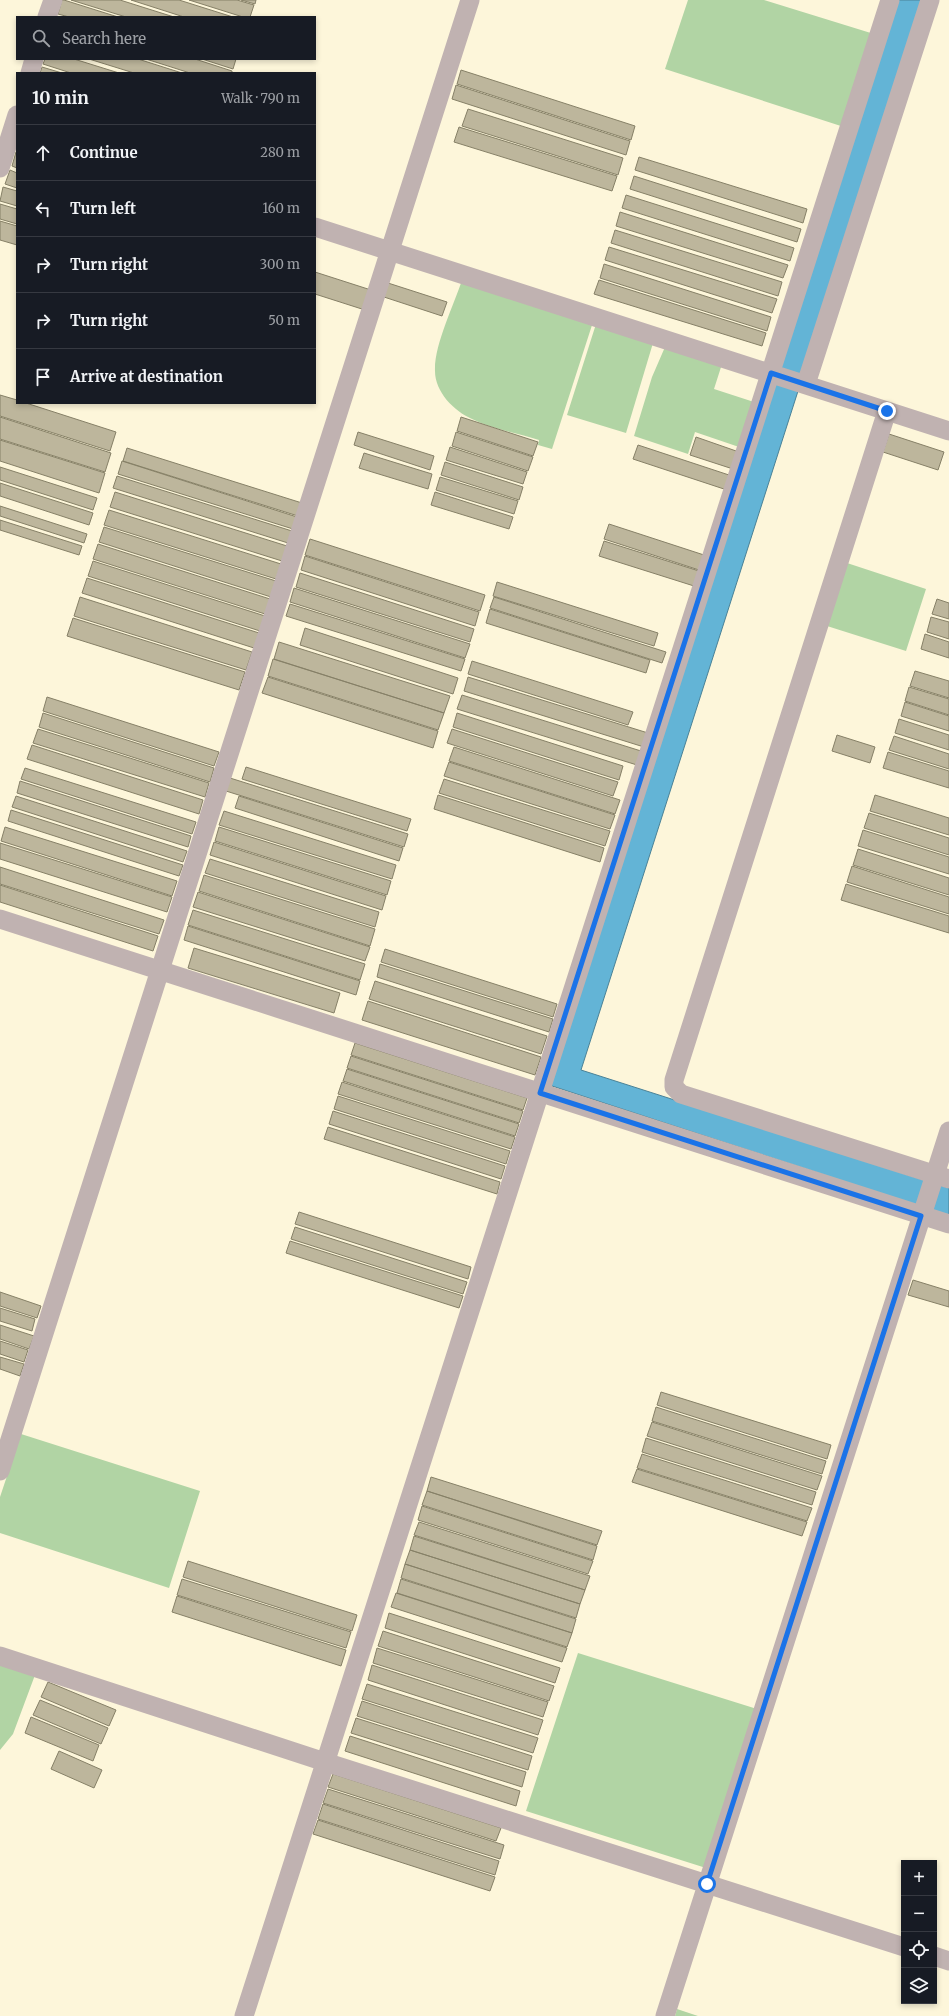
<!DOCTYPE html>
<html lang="en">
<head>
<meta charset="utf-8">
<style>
	body { margin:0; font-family:Merriweather,serif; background:#242831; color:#f1f3f6 }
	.controls { position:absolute; right:12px; bottom:12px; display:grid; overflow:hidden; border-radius:0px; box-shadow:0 2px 6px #0003 }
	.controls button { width:36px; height:36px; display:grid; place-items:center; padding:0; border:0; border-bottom:1px solid #363941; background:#171b24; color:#f1f3f6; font:20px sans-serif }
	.stop { position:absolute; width:12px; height:12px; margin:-9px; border:3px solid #1a73e8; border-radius:50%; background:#fff }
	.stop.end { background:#1a73e8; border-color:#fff; box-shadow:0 1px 4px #0008 }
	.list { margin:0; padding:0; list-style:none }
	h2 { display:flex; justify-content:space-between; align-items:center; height:52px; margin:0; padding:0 16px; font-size:17px }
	h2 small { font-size:13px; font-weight:400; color:#9ea1a6 }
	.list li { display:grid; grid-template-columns:26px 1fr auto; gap:12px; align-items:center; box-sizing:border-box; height:56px; padding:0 16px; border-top:1px solid #363941 }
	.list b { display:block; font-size:15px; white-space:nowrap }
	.list em { font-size:13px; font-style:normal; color:#9ea1a6 }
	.icon { flex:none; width:22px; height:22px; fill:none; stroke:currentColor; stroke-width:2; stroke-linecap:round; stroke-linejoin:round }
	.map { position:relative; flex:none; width:949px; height:2016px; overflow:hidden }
	.search { position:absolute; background:#171b24; box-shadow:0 2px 6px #0003; left:16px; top:16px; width:300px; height:44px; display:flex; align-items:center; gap:10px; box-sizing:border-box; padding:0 14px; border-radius:0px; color:#9ea1a6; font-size:15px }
	.panel { position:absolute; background:#171b24; box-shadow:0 2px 6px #0003; left:16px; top:72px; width:300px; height:332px; border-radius:0px }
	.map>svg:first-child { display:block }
	.green { fill:#b1d4a4 }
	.water { fill:#63b4d6; stroke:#4a8297 }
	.building { fill:#bdb69c; stroke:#868067 }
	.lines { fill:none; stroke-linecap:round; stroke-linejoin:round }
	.minor { stroke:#c0b2b1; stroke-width:19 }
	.route { stroke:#1a73e8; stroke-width:5 }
</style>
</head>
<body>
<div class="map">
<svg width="949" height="2016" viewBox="0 0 949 2016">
	<rect width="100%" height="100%" fill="#fdf6da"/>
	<!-- green -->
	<path class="green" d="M 688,0 L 764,0 L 874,34 L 844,127 L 665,69 Z
		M 462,280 L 593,322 L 552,449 L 538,445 L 539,440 C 517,433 492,429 472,419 C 454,411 435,392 435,371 C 434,345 454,305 462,280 Z
		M 596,324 L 653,343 L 626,433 L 567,415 Z
		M 665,347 L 722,364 L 714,389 L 754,402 L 739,447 L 695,432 L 688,454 L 634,436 L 652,377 Z
		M 847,563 L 926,589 L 906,651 L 827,626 Z
		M 21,1434 L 200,1491 L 169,1588 L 0,1533 L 0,1497 Z
		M 578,1653 L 757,1709 L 706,1868 L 526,1811 Z
		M 0,1663 L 35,1675 L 13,1734 L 0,1750 Z
		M 677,2009 L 698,2016 L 675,2016 Z"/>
	<!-- water -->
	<path class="water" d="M 897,0 L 923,0 L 581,1070 L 949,1188 L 949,1216 L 549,1085 Z"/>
	<!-- building -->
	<path class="building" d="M 62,0 L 64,0 L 118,17 L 69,17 L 58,14 Z
		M 71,0 L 120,0 L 174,17 L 126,17 Z
		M 131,0 L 179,0 L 233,17 L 184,17 Z
		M 189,0 L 237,0 L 254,5 L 250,17 L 243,17 Z
		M 241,0 L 256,0 L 255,4 Z
		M 45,59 L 74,59 L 119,73 L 71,73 L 43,64 Z
		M 89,59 L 138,59 L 182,73 L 134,73 Z
		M 146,59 L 195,59 L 232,71 L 232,73 L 190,73 Z
		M 202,59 L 236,59 L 233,69 Z
		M 42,67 L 62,73 L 40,73 Z
		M 461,70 L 635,126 L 631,140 L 457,84 Z
		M 456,85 L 630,141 L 626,155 L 452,99 Z
		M 468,109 L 623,158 L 618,175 L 462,126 Z
		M 459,127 L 617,176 L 612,191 L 454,142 Z
		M 16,152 L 17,152 L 17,168 L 12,166 Z
		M 639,157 L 807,209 L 803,223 L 635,170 Z
		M 10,170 L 17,173 L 17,188 L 5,184 Z
		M 634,176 L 801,229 L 797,242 L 630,189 Z
		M 3,187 L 17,191 L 17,206 L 0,201 Z
		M 626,195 L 794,248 L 790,261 L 622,208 Z
		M 0,204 L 17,209 L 17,224 L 0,219 Z
		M 620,212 L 788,265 L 783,278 L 616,226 Z
		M 0,221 L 17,226 L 17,245 L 0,240 Z
		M 615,230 L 782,282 L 778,296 L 611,243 Z
		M 609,247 L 777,299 L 772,313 L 605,260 Z
		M 604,264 L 771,317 L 767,331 L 600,278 Z
		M 315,272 L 371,290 L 365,310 L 315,294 Z
		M 599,280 L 766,333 L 762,346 L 594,294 Z
		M 388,283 L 447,302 L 442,316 L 384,297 Z
		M 0,395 L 17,400 L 17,403 L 26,403 L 116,432 L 110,451 L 0,416 Z
		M 0,417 L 111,453 L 105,472 L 0,439 Z
		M 461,417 L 538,442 L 533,456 L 457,431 Z
		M 358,432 L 434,456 L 430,470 L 354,445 Z
		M 456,432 L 533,457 L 528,471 L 452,446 Z
		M 889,434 L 944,452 L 938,470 L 883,452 Z
		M 696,437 L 739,452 L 733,469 L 690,455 Z
		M 0,440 L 105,473 L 99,493 L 0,461 Z
		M 638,445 L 732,476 L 727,490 L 633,459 Z
		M 450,447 L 527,472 L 523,484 L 446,460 Z
		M 127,448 L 302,503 L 298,516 L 123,461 Z
		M 364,453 L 432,474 L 428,489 L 359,468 Z
		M 122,461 L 297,517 L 293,529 L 118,474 Z
		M 445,462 L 523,487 L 519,500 L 441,475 Z
		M 0,467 L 97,498 L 93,510 L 0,480 Z
		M 117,476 L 292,531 L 288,543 L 113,488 Z
		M 440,477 L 518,501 L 514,514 L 436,490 Z
		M 0,483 L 93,513 L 89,525 L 0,496 Z
		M 115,492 L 287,546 L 282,561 L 110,507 Z
		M 435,492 L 513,517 L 509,529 L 431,505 Z
		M 0,506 L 87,534 L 84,543 L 0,516 Z
		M 109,510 L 281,564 L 276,579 L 104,525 Z
		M 0,520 L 82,546 L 79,555 L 0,530 Z
		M 609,524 L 704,555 L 699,570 L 604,539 Z
		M 104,527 L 276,581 L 271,597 L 99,542 Z
		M 310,539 L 485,595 L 480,611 L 305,555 Z
		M 604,541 L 699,571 L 694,586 L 599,556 Z
		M 98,544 L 270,599 L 265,614 L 93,559 Z
		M 305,556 L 479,612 L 475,626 L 301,570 Z
		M 93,561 L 265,616 L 260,631 L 88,576 Z
		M 300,573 L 474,629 L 470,642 L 296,587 Z
		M 87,578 L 259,633 L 254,648 L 82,593 Z
		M 497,582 L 658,633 L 654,646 L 493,596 Z
		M 294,588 L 470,644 L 465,658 L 290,602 Z
		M 80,597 L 252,652 L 246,670 L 74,616 Z
		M 494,597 L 666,652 L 662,663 L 490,608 Z
		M 937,599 L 949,603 L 949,619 L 932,614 Z
		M 290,604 L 465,659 L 461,671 L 286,616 Z
		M 490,609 L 650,660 L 646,673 L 486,623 Z
		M 931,617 L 949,622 L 949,639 L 927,632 Z
		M 73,618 L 245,672 L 239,690 L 67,636 Z
		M 305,628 L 458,678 L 453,694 L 300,645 Z
		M 925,634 L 949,642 L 949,658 L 921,649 Z
		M 279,642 L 450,696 L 444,713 L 274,659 Z
		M 273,659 L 444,713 L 438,730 L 268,676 Z
		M 472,661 L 633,712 L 628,725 L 468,674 Z
		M 915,671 L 949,681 L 949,698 L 910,686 Z
		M 268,677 L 438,731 L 433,748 L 262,693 Z
		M 468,677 L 648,733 L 644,747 L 464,691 Z
		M 909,687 L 949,699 L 949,715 L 905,701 Z
		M 462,695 L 641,751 L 637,765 L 457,709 Z
		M 47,697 L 219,752 L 214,766 L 43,711 Z
		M 905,702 L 949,716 L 949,731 L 901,716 Z
		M 43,713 L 214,768 L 210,782 L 39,727 Z
		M 457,713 L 623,766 L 619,780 L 453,727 Z
		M 899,719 L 949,735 L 949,750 L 895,733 Z
		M 38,729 L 209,783 L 205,797 L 33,743 Z
		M 452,729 L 618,782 L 613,796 L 447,743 Z
		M 837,735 L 875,747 L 870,763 L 832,751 Z
		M 894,736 L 949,754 L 949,769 L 889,750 Z
		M 32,745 L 203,800 L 199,814 L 27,759 Z
		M 454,747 L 620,800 L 615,814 L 449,761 Z
		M 888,752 L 949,771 L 949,788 L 883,768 Z
		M 449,762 L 615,815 L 610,829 L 444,776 Z
		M 246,767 L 411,819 L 407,831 L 242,779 Z
		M 25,768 L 196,822 L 192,834 L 21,779 Z
		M 230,778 L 408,834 L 404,847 L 226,791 Z
		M 444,779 L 610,831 L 605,846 L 439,793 Z
		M 20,781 L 191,836 L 188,847 L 17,793 Z
		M 438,795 L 604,848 L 600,862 L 434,809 Z
		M 875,795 L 949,818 L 949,835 L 870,811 Z
		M 16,796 L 187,851 L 183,862 L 12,807 Z
		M 239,796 L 403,848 L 399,861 L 235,808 Z
		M 11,810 L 183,865 L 179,876 L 8,821 Z
		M 224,811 L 396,865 L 392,879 L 219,825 Z
		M 869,813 L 949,838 L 949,855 L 864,828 Z
		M 5,827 L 177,881 L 172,896 L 1,841 Z
		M 219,827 L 391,881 L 387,895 L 215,841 Z
		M 863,830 L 949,857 L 949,874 L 858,846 Z
		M 214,842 L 386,896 L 382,910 L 210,855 Z
		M 0,843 L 172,897 L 167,912 L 0,859 Z
		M 858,849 L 949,878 L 949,895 L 853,865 Z
		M 210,859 L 379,912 L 375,927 L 205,873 Z
		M 852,866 L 949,897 L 949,914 L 847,882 Z
		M 0,867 L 164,920 L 159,934 L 0,884 Z
		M 204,875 L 375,929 L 370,946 L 199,891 Z
		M 846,884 L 949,916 L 949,933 L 841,900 Z
		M 0,885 L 158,936 L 153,951 L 0,902 Z
		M 198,892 L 370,947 L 365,961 L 193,907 Z
		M 193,910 L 365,964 L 360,980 L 188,925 Z
		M 188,926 L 360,981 L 356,995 L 184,940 Z
		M 194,948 L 340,993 L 334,1013 L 188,968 Z
		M 385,949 L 557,1004 L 553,1017 L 381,962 Z
		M 380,964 L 553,1019 L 549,1032 L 377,977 Z
		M 375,981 L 547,1036 L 541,1054 L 369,999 Z
		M 368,1001 L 541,1057 L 535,1075 L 362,1020 Z
		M 355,1043 L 527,1098 L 523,1110 L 351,1055 Z
		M 351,1056 L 523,1111 L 519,1123 L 347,1068 Z
		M 347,1069 L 519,1124 L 515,1136 L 343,1081 Z
		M 342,1082 L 515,1137 L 511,1149 L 338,1094 Z
		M 338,1096 L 510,1151 L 506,1164 L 334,1109 Z
		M 333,1111 L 505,1166 L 501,1179 L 329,1124 Z
		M 328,1127 L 500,1182 L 497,1194 L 324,1139 Z
		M 299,1212 L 471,1267 L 468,1279 L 295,1224 Z
		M 295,1227 L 467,1282 L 463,1294 L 291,1239 Z
		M 290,1241 L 463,1296 L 459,1308 L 286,1253 Z
		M 913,1280 L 949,1291 L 949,1307 L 908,1295 Z
		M 0,1292 L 41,1306 L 37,1318 L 0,1306 Z
		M 0,1308 L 35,1319 L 32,1331 L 0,1321 Z
		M 0,1325 L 34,1336 L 29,1349 L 0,1339 Z
		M 0,1341 L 28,1350 L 24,1362 L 0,1354 Z
		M 0,1357 L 24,1364 L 20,1376 L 0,1369 Z
		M 661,1392 L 831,1445 L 827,1459 L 657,1405 Z
		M 656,1407 L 826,1461 L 822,1474 L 652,1421 Z
		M 652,1422 L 822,1476 L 817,1490 L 647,1436 Z
		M 646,1438 L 816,1492 L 812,1505 L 642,1452 Z
		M 642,1454 L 812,1508 L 807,1521 L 637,1468 Z
		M 637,1469 L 807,1522 L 802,1536 L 632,1482 Z
		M 431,1477 L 602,1531 L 597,1545 L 427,1491 Z
		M 427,1491 L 597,1546 L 593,1560 L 422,1505 Z
		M 422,1506 L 593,1561 L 588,1574 L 418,1520 Z
		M 419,1522 L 590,1576 L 585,1590 L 414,1535 Z
		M 414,1536 L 585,1590 L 580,1604 L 410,1550 Z
		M 410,1550 L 580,1604 L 576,1618 L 405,1564 Z
		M 188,1561 L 357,1615 L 352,1631 L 183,1577 Z
		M 405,1564 L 576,1619 L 572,1633 L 401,1578 Z
		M 182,1579 L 351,1632 L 346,1648 L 177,1595 Z
		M 401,1579 L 572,1633 L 567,1647 L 397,1593 Z
		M 396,1593 L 567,1648 L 562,1662 L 391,1607 Z
		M 177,1596 L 346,1650 L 341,1666 L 172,1612 Z
		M 389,1613 L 560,1668 L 555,1683 L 385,1628 Z
		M 383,1631 L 554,1686 L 549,1701 L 378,1646 Z
		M 377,1648 L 548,1702 L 543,1717 L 373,1663 Z
		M 372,1665 L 543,1720 L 538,1735 L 368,1680 Z
		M 48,1682 L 116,1710 L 109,1726 L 41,1697 Z
		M 367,1684 L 538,1738 L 533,1753 L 362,1699 Z
		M 40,1700 L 108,1728 L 101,1744 L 33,1715 Z
		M 362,1701 L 532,1756 L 528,1770 L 357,1716 Z
		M 31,1717 L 99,1745 L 93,1761 L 25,1733 Z
		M 356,1718 L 526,1772 L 522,1787 L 351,1733 Z
		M 350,1736 L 520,1791 L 516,1806 L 345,1751 Z
		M 59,1751 L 102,1770 L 94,1788 L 51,1769 Z
		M 333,1774 L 501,1828 L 496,1841 L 328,1787 Z
		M 328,1789 L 504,1845 L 500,1859 L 323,1803 Z
		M 323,1804 L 499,1861 L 495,1875 L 318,1819 Z
		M 318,1820 L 495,1877 L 490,1891 L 313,1834 Z"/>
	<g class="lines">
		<!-- minor -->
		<path class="minor" d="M 47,17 L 53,0
			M 30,73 L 34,59
			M 0,168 L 17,115
			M 315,227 L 949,431
			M 806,384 L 930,0
			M 887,411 L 674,1080 L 674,1087 L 681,1094 L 949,1179
			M 0,919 L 949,1224
			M 0,1471 L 470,0
			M 0,1656 L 325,1762 L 904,1947
			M 934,1956 L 949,1961
			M 244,2016 L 890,0
			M 665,2016 L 949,1131"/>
	</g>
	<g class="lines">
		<!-- route -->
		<path class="route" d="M 707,1884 L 921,1216 L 540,1093 L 771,373 L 887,411"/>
	</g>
</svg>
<div class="controls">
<button>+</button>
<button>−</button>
<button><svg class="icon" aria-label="locate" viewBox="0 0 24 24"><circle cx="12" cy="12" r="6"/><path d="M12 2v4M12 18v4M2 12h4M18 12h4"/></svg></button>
<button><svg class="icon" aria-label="layers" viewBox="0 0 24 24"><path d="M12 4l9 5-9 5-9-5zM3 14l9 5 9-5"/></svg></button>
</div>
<div class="stop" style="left:707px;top:1884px"></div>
<div class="stop end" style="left:887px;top:411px"></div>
<div class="search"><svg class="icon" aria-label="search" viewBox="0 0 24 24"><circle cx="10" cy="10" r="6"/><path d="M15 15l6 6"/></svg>Search here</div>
<section class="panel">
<h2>10 min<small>Walk · 790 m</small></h2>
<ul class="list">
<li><svg class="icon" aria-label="ahead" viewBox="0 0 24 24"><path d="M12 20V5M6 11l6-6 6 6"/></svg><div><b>Continue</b></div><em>280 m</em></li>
<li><svg class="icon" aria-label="left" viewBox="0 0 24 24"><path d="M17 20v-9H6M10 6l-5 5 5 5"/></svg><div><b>Turn left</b></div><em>160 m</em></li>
<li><svg class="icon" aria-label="right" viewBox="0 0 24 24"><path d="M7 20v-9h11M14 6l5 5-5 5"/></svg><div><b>Turn right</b></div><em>300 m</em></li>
<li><svg class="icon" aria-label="right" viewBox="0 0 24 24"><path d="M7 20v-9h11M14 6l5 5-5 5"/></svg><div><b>Turn right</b></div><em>50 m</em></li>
<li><svg class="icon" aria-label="arrive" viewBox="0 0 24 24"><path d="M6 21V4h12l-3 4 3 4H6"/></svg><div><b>Arrive at destination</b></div></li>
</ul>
</section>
</div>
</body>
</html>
